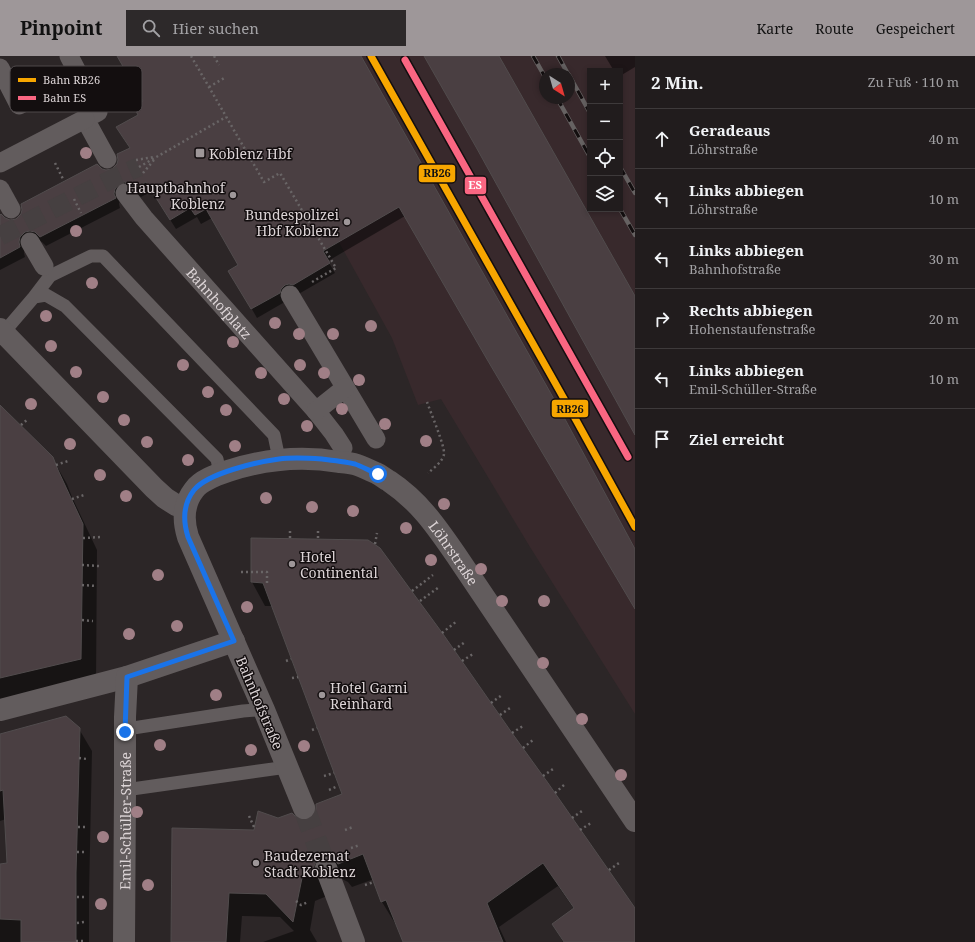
<!DOCTYPE html>
<html lang="de">
<head>
<meta charset="utf-8">
<style>
	body { margin:0; font-family:"Noto Serif",serif; background:#2d292a; color:#f1f3f6 }
	.controls { position:absolute; right:12px; top:12px; display:grid; overflow:hidden; border-radius:0px; box-shadow:0 2px 6px #0003 }
	.controls button { width:36px; height:36px; display:grid; place-items:center; padding:0; border:0; border-bottom:1px solid #3e3a3b; background:#211c1d; color:#f1f3f6; font:20px sans-serif }
	.compass { position:absolute; left:539px; top:12px; width:36px; height:36px; border-radius:50%; background:#211c1d; box-shadow:0 2px 6px #0003; rotate:143deg }
	.stop { position:absolute; width:12px; height:12px; margin:-9px; border:3px solid #1a73e8; border-radius:50%; background:#fff }
	.stop.end { background:#1a73e8; border-color:#fff; box-shadow:0 1px 4px #0008 }
	.list { margin:0; padding:0; list-style:none }
	h2 { display:flex; justify-content:space-between; align-items:center; height:52px; margin:0; padding:0 16px; font-size:17px }
	h2 small { font-size:13px; font-weight:400; color:#a2a1a4 }
	.list li { display:grid; grid-template-columns:26px 1fr auto; gap:12px; align-items:center; box-sizing:border-box; height:60px; padding:0 16px; border-top:1px solid #3e3a3b }
	.list b { display:block; font-size:15px; white-space:nowrap }
	.list p { margin:0; font-size:13px; white-space:nowrap; color:#a2a1a4 }
	.list em { font-size:13px; font-style:normal; color:#a2a1a4 }
	.icon { flex:none; width:22px; height:22px; fill:none; stroke:currentColor; stroke-width:2; stroke-linecap:round; stroke-linejoin:round }
	.map { position:relative; flex:none; width:635px; height:886px; overflow:hidden }
	header { display:flex; align-items:center; gap:24px; box-sizing:border-box; height:56px; padding:0 20px; background:#9e9799; color:#111 }
	header strong { font-size:19px }
	nav { display:flex; gap:22px; margin-inline-start:auto; font-size:14px }
	.search { width:280px; height:36px; background:#2d292a; display:flex; align-items:center; gap:10px; box-sizing:border-box; padding:0 14px; border-radius:0px; color:#a2a1a4; font-size:15px }
	main { display:flex }
	aside { flex:1; background:#211c1d }
	.map>svg:first-child { display:block }
	.built { fill:#38292c; fill-rule:evenodd }
	.shadow { fill:#0007 }
	.building { fill:#4a3f42; stroke:#514c4d }
	.lines { fill:none; stroke-linecap:round; stroke-linejoin:round }
	.pedestrian-tunnel { stroke:#464041; stroke-width:19; stroke-dasharray:19 10; stroke-linecap:butt }
	.minor-tunnel { stroke:#464041; stroke-width:22; stroke-dasharray:22 11; stroke-linecap:butt }
	.path { stroke:#696566; stroke-width:2.5; stroke-dasharray:2 3; stroke-linecap:butt }
	.service { stroke:#625c5d; stroke-width:13 }
	.pedestrian { stroke:#625c5d; stroke-width:19 }
	.minor { stroke:#625c5d; stroke-width:22 }
	.rail-casing { stroke:#666262; stroke-width:4.5 }
	.rail { stroke:#130e0f; stroke-width:3; stroke-dasharray:9; stroke-linecap:butt }
	.rail-1-casing { stroke:#130e0f; stroke-width:10 }
	.rail-2-casing { stroke:#130e0f; stroke-width:10 }
	.rail-1 { stroke:#f7a600; stroke-width:7 }
	.rail-2 { stroke:#fa6682; stroke-width:7 }
	.tree { fill:#a07f86 }
	.route { stroke:#1a73e8; stroke-width:5 }
	.poi-dot { fill:#9e9799; stroke:#130e0f; stroke-width:1.5 }
	.labels { text-anchor:middle; dominant-baseline:central; stroke-width:3; stroke-linejoin:round; paint-order:stroke }
	.poi-label { font-size:14px; fill:#dcd4d6; stroke:#130e0f; text-anchor:start }
	.street-label { font-size:14px; fill:#dcd4d6; stroke:#130e0f }
	.key { fill:#130e0f; stroke:#4f494b; stroke-width:1 }
	.key-label { font-size:11px; fill:#dcd4d6 }
	.line-badge { stroke:#130e0f; stroke-width:1.5 }
	.badge-label { font-size:11px; text-anchor:middle; font-weight:bold; fill:#fff }
	.pale-badge-label { font-size:11px; text-anchor:middle; font-weight:bold; fill:#111 }
</style>
</head>
<body>
<header>
<strong>Pinpoint</strong>
<div class="search"><svg class="icon" aria-label="search" viewBox="0 0 24 24"><circle cx="10" cy="10" r="6"/><path d="M15 15l6 6"/></svg>Hier suchen</div>
<nav><a>Karte</a><a>Route</a><a>Gespeichert</a></nav>
</header>
<main>
<div class="map">
<svg width="635" height="886" viewBox="0 0 635 886">
	<rect width="100%" height="100%" fill="#2c2627"/>
	<!-- built -->
	<path class="built" d="M 232,0 L 635,0 L 635,658 L 530,491 L 441,343 L 418,349 L 392,282 L 335,179 ZM 590,15 L 620,15 L 620,153 L 590,153 ZM 545,18 L 569,18 L 569,42 L 545,42 Z"/>
	<!-- shadow -->
	<path class="shadow" d="M 118,0 L 360,0 L 635,494 L 635,552 L 405,160 L 328,205 L 335,217 L 257,262 L 230,215 L 239,209 L 212,162 L 201,168 L 197,161 L 176,173 L 152,135 L 141,141 L 135,136 L 120,143 L 119,148 L 120,152 L 46,190 L 42,186 L 36,184 L 25,191 L 24,197 L 25,201 L 0,214 L 0,160 L 5,163 L 10,165 L 16,164 L 100,113 L 106,115 L 113,113 L 130,93 L 117,72 L 139,59 L 145,46 Z
		M 605,0 L 635,0 L 635,11 L 620,20 L 620,15 L 614,15 Z
		M 0,349 L 52,402 L 67,428 L 72,441 L 97,494 L 96,628 L 0,651 Z
		M 252,483 L 635,853 L 635,886 L 563,886 L 553,868 L 574,853 L 558,830 L 499,871 L 506,886 L 405,886 L 397,869 L 396,869 L 382,846 L 374,823 L 352,831 L 348,826 L 342,823 L 327,840 L 315,845 L 310,874 L 317,886 L 263,886 L 294,875 L 280,861 L 242,860 L 240,886 L 172,886 L 255,775 L 278,763 L 296,763 L 303,765 L 309,765 L 343,739 L 272,550 L 265,550 L 252,526 Z
		M 79,673 L 92,695 L 89,840 L 89,886 L 0,886 L 0,809 L 8,808 L 6,763 L 0,765 L 0,679 Z"/>
	<!-- building -->
	<path class="building" d="M 117,0 L 361,0 L 559,352 L 635,493 L 635,553 L 488,305 L 399,151 L 323,195 L 330,207 L 293,229 L 289,228 L 285,229 L 281,233 L 280,237 L 251,253 L 228,215 L 238,209 L 206,153 L 195,159 L 190,152 L 170,164 L 146,126 L 135,132 L 129,127 L 124,126 L 119,128 L 115,133 L 114,138 L 116,142 L 40,181 L 35,176 L 30,175 L 25,176 L 20,181 L 19,186 L 20,191 L 0,202 L 0,159 L 1,158 L 5,162 L 10,164 L 16,163 L 21,158 L 22,154 L 21,148 L 97,108 L 102,113 L 106,114 L 112,113 L 117,108 L 118,104 L 117,98 L 130,92 L 116,71 L 138,59 L 134,51 L 143,45 Z
		M 424,0 L 499,0 L 635,240 L 635,379 L 476,91 Z
		M 0,349 L 53,401 L 58,414 L 83,468 L 81,603 L 0,622 Z
		M 251,482 L 368,484 L 380,492 L 443,578 L 512,677 L 548,727 L 635,852 L 635,886 L 564,886 L 552,868 L 574,852 L 543,807 L 487,847 L 503,886 L 403,886 L 386,844 L 381,846 L 363,798 L 338,808 L 334,803 L 328,800 L 322,800 L 317,804 L 314,810 L 314,817 L 302,822 L 293,866 L 266,838 L 229,837 L 226,886 L 171,886 L 172,772 L 254,774 L 258,755 L 278,762 L 292,757 L 297,762 L 303,764 L 308,764 L 314,759 L 316,753 L 316,748 L 342,738 L 263,527 L 251,526 Z
		M 66,660 L 80,672 L 76,817 L 76,886 L 21,886 L 21,864 L 0,863 L 0,808 L 7,807 L 3,734 L 0,735 L 0,678 Z"/>
	<g class="lines">
		<!-- pedestrian-tunnel -->
		<path class="pedestrian-tunnel" d="M 0,180 L 116,121 L 139,111"/>
		<!-- minor-tunnel -->
		<path class="minor-tunnel" d="M 304,752 L 326,812"/>
		<!-- path -->
		<path class="path" d="M 191,0 L 264,126 L 280,117 L 336,212 L 312,226
			M 214,0 L 219,9
			M 209,31 L 226,21
			M 136,104 L 154,101
			M 55,107 L 63,123
			M 139,111 L 226,61
			M 143,117 L 154,104
			M 74,143 L 81,157
			M 427,346 C 430,355 445,390 444,398 C 443,405 434,412 428,417
			M 21,369 L 28,363
			M 56,409 L 68,405
			M 72,443 L 84,439
			M 318,475 L 318,483
			M 83,482 L 102,481
			M 290,482 L 290,473
			M 375,488 L 377,477
			M 82,509 L 99,510
			M 241,516 L 267,516 L 267,527
			M 82,529 L 97,530
			M 412,535 L 433,519
			M 420,545 L 439,531
			M 82,564 L 93,565
			M 442,577 L 457,565
			M 454,594 L 465,586
			M 286,605 L 291,603
			M 462,605 L 473,598
			M 292,622 L 298,621
			M 491,647 L 502,639
			M 500,659 L 510,652
			M 312,674 L 317,672
			M 512,677 L 523,670
			M 523,692 L 533,684
			M 79,702 L 87,703
			M 324,720 L 334,717
			M 543,720 L 553,713
			M 329,734 L 338,730
			M 555,737 L 564,729
			M 249,760 L 254,771
			M 572,762 L 582,755
			M 78,771 L 85,771
			M 345,774 L 353,771
			M 580,774 L 591,767
			M 351,792 L 360,789
			M 77,796 L 85,796
			M 609,814 L 619,807
			M 365,829 L 374,826
			M 77,841 L 84,841
			M 296,845 L 301,849 L 308,846
			M 77,867 L 84,866
			M 76,885 L 84,885"/>
		<!-- service -->
		<path class="service" d="M 34,241 L 46,239 L 65,250 L 217,403 L 220,418
			M 4,276 L 34,241 L 50,220 L 91,200 L 103,200 L 274,379 L 279,403
			M 125,676 L 133,672 L 243,655 L 256,654 L 264,654
			M 125,734 L 287,711"/>
		<!-- pedestrian -->
		<g class="pedestrian">
			<path d="M 69,0 L 98,56 L 85,63 L 107,103"/>
			<path d="M 0,12 L 19,49 L 78,19"/>
			<path d="M 0,107 L 85,63"/>
			<path d="M 0,133 L 11,153"/>
			<path id="s1" d="M 125,137 L 144,162 L 316,355 L 334,378 L 343,392"/>
			<path d="M 30,186 L 44,210"/>
			<path d="M 290,239 L 376,383"/>
			<path d="M 316,355 L 345,332"/>
		</g>
		<!-- minor -->
		<g class="minor">
			<path d="M 0,273 L 154,432 L 165,442 L 176,449 L 185,452"/>
			<path d="M 0,654 L 127,621 L 234,585"/>
			<path id="s2" d="M 304,752 L 264,654 L 188,481 C 183,465 183,448 194,434 C 201,424 216,419 228,415 C 265,403 300,399 339,406 C 344,406 349,407 354,408 C 361,410 369,414 376,417 C 381,419 385,423 389,425 C 419,445 436,470 456,499 L 635,765"/>
			<path d="M 326,812 L 354,886"/>
			<path id="s3" d="M 124,886 L 125,734 L 125,661 L 127,621"/>
		</g>
		<!-- rail casing -->
		<g class="rail-casing">
			<path id="rail" d="M 533,0 L 545,21
				M 558,0 L 568,18
				M 569,19 L 590,57
				M 557,42 L 590,101
				M 620,111 L 635,137
				M 620,153 L 635,179"/>
		</g>
		<!-- rail -->
		<use href="#rail" class="rail"/>
		<!-- rail-1 casing -->
		<g class="rail-1-casing">
			<path id="rail-1" d="M 371,0 L 576,364 L 635,471"/>
		</g>
		<!-- rail-2 casing -->
		<g class="rail-2-casing">
			<path id="rail-2" d="M 405,4 L 628,401"/>
		</g>
		<!-- rail-1 -->
		<use href="#rail-1" class="rail-1"/>
		<!-- rail-2 -->
		<use href="#rail-2" class="rail-2"/>
	</g>
	<!-- trees -->
	<g class="tree">
		<circle cx="86" cy="97" r="6"/>
		<circle cx="76" cy="175" r="6"/>
		<circle cx="92" cy="227" r="6"/>
		<circle cx="46" cy="260" r="6"/>
		<circle cx="275" cy="267" r="6"/>
		<circle cx="371" cy="270" r="6"/>
		<circle cx="299" cy="278" r="6"/>
		<circle cx="333" cy="278" r="6"/>
		<circle cx="233" cy="286" r="6"/>
		<circle cx="51" cy="290" r="6"/>
		<circle cx="183" cy="309" r="6"/>
		<circle cx="300" cy="309" r="6"/>
		<circle cx="76" cy="316" r="6"/>
		<circle cx="261" cy="317" r="6"/>
		<circle cx="324" cy="317" r="6"/>
		<circle cx="359" cy="324" r="6"/>
		<circle cx="208" cy="336" r="6"/>
		<circle cx="103" cy="341" r="6"/>
		<circle cx="284" cy="343" r="6"/>
		<circle cx="31" cy="348" r="6"/>
		<circle cx="342" cy="353" r="6"/>
		<circle cx="226" cy="354" r="6"/>
		<circle cx="124" cy="364" r="6"/>
		<circle cx="385" cy="368" r="6"/>
		<circle cx="307" cy="370" r="6"/>
		<circle cx="426" cy="385" r="6"/>
		<circle cx="147" cy="386" r="6"/>
		<circle cx="70" cy="388" r="6"/>
		<circle cx="235" cy="390" r="6"/>
		<circle cx="188" cy="404" r="6"/>
		<circle cx="100" cy="419" r="6"/>
		<circle cx="126" cy="440" r="6"/>
		<circle cx="266" cy="442" r="6"/>
		<circle cx="444" cy="448" r="6"/>
		<circle cx="312" cy="451" r="6"/>
		<circle cx="353" cy="455" r="6"/>
		<circle cx="406" cy="472" r="6"/>
		<circle cx="431" cy="504" r="6"/>
		<circle cx="481" cy="513" r="6"/>
		<circle cx="158" cy="519" r="6"/>
		<circle cx="502" cy="545" r="6"/>
		<circle cx="544" cy="545" r="6"/>
		<circle cx="247" cy="551" r="6"/>
		<circle cx="177" cy="570" r="6"/>
		<circle cx="129" cy="578" r="6"/>
		<circle cx="543" cy="607" r="6"/>
		<circle cx="216" cy="639" r="6"/>
		<circle cx="582" cy="663" r="6"/>
		<circle cx="160" cy="689" r="6"/>
		<circle cx="304" cy="690" r="6"/>
		<circle cx="251" cy="694" r="6"/>
		<circle cx="621" cy="719" r="6"/>
		<circle cx="137" cy="756" r="6"/>
		<circle cx="103" cy="781" r="6"/>
		<circle cx="148" cy="829" r="6"/>
		<circle cx="101" cy="848" r="6"/>
	</g>
	<g class="lines">
		<!-- route -->
		<path class="route" d="M 125,676 L 127,621 L 234,585 L 188,481 C 183,465 183,448 194,434 C 208,417 257,406 279,403 C 293,401 308,402 322,403 C 330,404 348,406 355,408 C 363,411 370,415 378,418"/>
	</g>
	<!-- markers -->
	<g class="poi-dot">
		<rect x="195" y="92" width="10" height="10" rx="2"/>
		<circle cx="233" cy="139" r="4"/>
		<circle cx="347" cy="166" r="4"/>
		<circle cx="292" cy="508" r="4"/>
		<circle cx="322" cy="639" r="4"/>
		<circle cx="256" cy="807" r="4"/>
	</g>
	<g class="labels">
		<!-- poi labels -->
		<g class="poi-label">
			<text x="209" y="97">Koblenz Hbf</text>
			<text x="225" y="131" text-anchor="end">Hauptbahnhof<tspan x="225" dy="16">Koblenz</tspan></text>
			<text x="339" y="158" text-anchor="end">Bundespolizei<tspan x="339" dy="16">Hbf Koblenz</tspan></text>
			<text x="300" y="500">Hotel<tspan x="300" dy="16">Continental</tspan></text>
			<text x="330" y="631">Hotel Garni<tspan x="330" dy="16">Reinhard</tspan></text>
			<text x="264" y="799">Baudezernat<tspan x="264" dy="16">Stadt Koblenz</tspan></text>
		</g>
		<!-- street labels -->
		<g class="street-label">
			<text stroke="none"><textPath href="#s1" startOffset="145">Bahnhofplatz</textPath></text>
			<text stroke="none"><textPath href="#s2" startOffset="648">Löhrstraße</textPath></text>
			<text transform="translate(260 647) rotate(67)">Bahnhofstraße</text>
			<text stroke="none"><textPath href="#s3" startOffset="121">Emil-Schüller-Straße</textPath></text>
		</g>
	</g>
	<!-- legend -->
	<rect x="10" y="10" width="132" height="46" rx="6" class="key"/>
	<rect x="18" y="22" width="18" height="4" fill="#f7a600"/>
	<rect x="18" y="40" width="18" height="4" fill="#fa6682"/>
	<g class="key-label">
		<text x="43" y="28">Bahn RB26</text>
		<text x="43" y="46">Bahn ES</text>
	</g>
	<g class="line-badge">
		<rect x="418" y="108" width="38" height="19" rx="4" fill="#f7a600"/>
		<rect x="464" y="120" width="23" height="19" rx="4" fill="#fa6682"/>
		<rect x="551" y="343" width="38" height="19" rx="4" fill="#f7a600"/>
	</g>
	<g class="badge-label">
		<text x="475" y="133">ES</text>
	</g>
	<g class="pale-badge-label">
		<text x="437" y="121">RB26</text>
		<text x="570" y="357">RB26</text>
	</g>
</svg>
<div class="controls">
<button>+</button>
<button>−</button>
<button><svg class="icon" aria-label="locate" viewBox="0 0 24 24"><circle cx="12" cy="12" r="6"/><path d="M12 2v4M12 18v4M2 12h4M18 12h4"/></svg></button>
<button><svg class="icon" aria-label="layers" viewBox="0 0 24 24"><path d="M12 4l9 5-9 5-9-5zM3 14l9 5 9-5"/></svg></button>
</div>
<svg class="compass" viewBox="-18 -18 36 36"><path d="M0-13l5 13h-10z" fill="#e53935"/><path d="M0 13l5-13h-10z" fill="#a2a1a4"/></svg>
<div class="stop" style="left:378px;top:418px"></div>
<div class="stop end" style="left:125px;top:676px"></div>
</div>
<aside>
<h2>2 Min.<small>Zu Fuß · 110 m</small></h2>
<ul class="list">
<li><svg class="icon" aria-label="ahead" viewBox="0 0 24 24"><path d="M12 20V5M6 11l6-6 6 6"/></svg><div><b>Geradeaus</b><p>Löhrstraße</p></div><em>40 m</em></li>
<li><svg class="icon" aria-label="left" viewBox="0 0 24 24"><path d="M17 20v-9H6M10 6l-5 5 5 5"/></svg><div><b>Links abbiegen</b><p>Löhrstraße</p></div><em>10 m</em></li>
<li><svg class="icon" aria-label="left" viewBox="0 0 24 24"><path d="M17 20v-9H6M10 6l-5 5 5 5"/></svg><div><b>Links abbiegen</b><p>Bahnhofstraße</p></div><em>30 m</em></li>
<li><svg class="icon" aria-label="right" viewBox="0 0 24 24"><path d="M7 20v-9h11M14 6l5 5-5 5"/></svg><div><b>Rechts abbiegen</b><p>Hohenstaufenstraße</p></div><em>20 m</em></li>
<li><svg class="icon" aria-label="left" viewBox="0 0 24 24"><path d="M17 20v-9H6M10 6l-5 5 5 5"/></svg><div><b>Links abbiegen</b><p>Emil-Schüller-Straße</p></div><em>10 m</em></li>
<li><svg class="icon" aria-label="arrive" viewBox="0 0 24 24"><path d="M6 21V4h12l-3 4 3 4H6"/></svg><div><b>Ziel erreicht</b></div></li>
</ul>
</aside>
</main>
</body>
</html>
